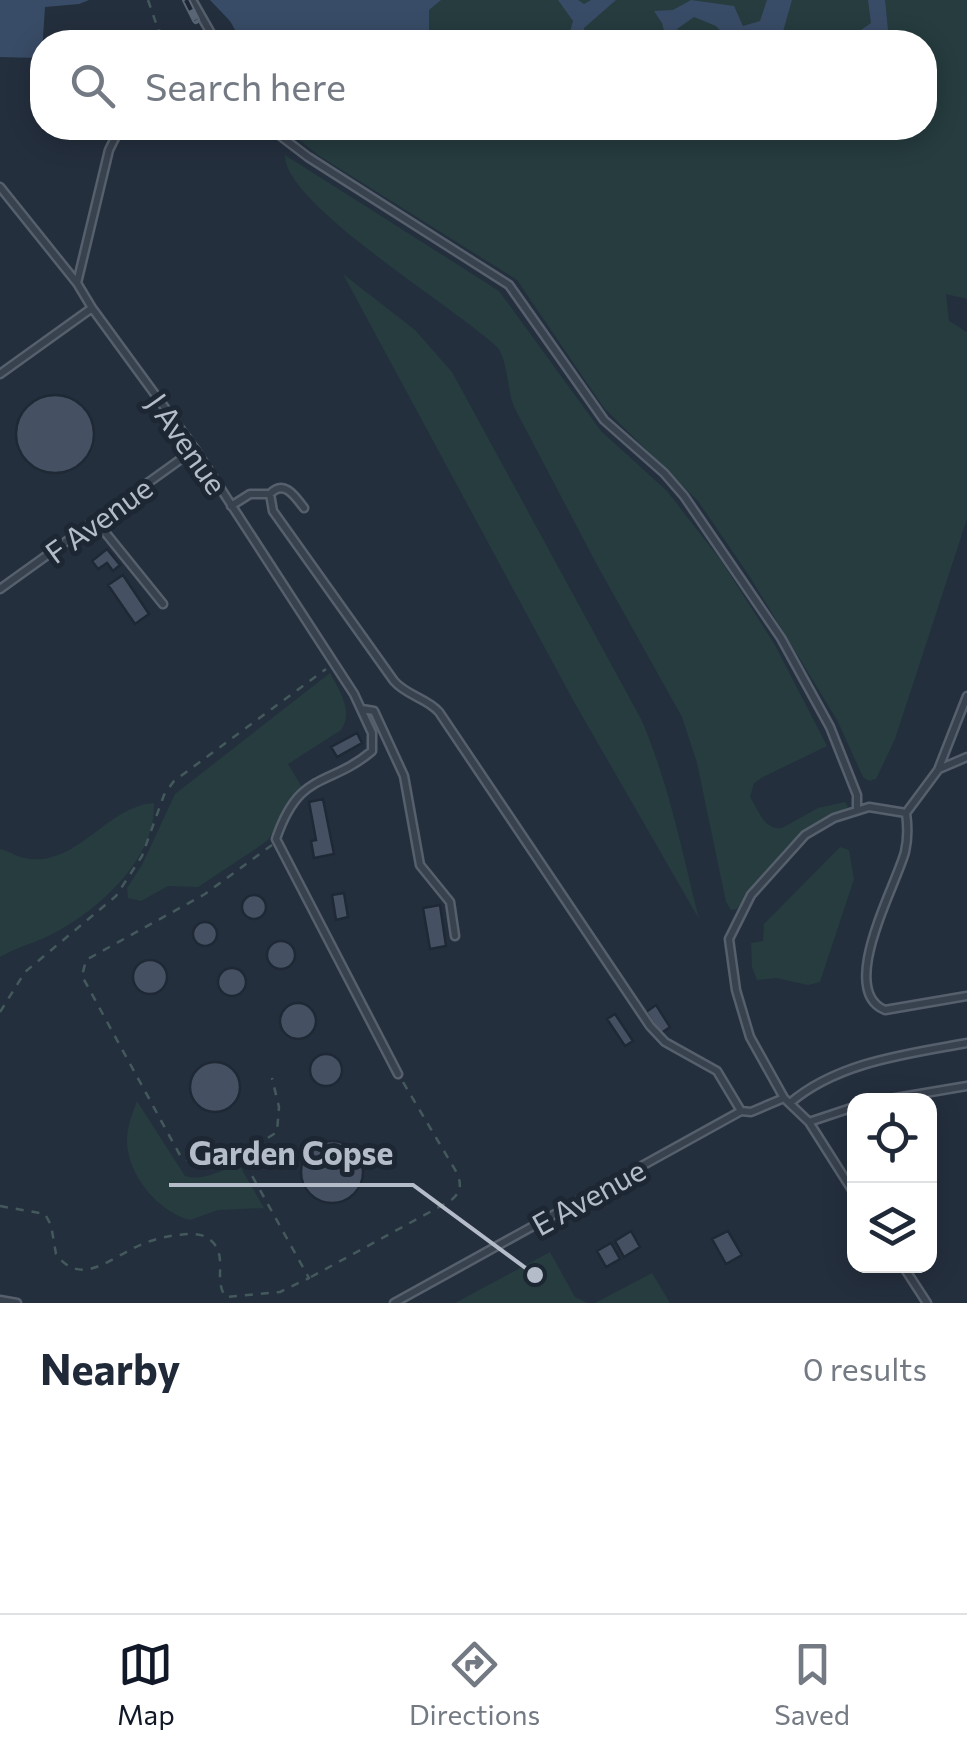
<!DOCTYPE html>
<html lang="en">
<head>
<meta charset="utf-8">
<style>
	body { margin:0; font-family:Commissioner,sans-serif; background:#f6f6f7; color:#1f2937 }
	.controls { position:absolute; right:30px; bottom:30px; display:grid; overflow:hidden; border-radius:20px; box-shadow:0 5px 25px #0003 }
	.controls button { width:90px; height:90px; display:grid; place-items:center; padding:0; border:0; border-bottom:2px solid #e0e1e3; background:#fff; color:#1f2937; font:50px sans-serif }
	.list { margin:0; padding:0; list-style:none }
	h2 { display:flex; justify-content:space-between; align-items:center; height:130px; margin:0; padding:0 40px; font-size:42px }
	h2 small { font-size:32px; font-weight:400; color:#747a83 }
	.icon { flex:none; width:55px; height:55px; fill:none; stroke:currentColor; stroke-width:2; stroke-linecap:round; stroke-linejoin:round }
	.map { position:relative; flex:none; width:967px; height:1303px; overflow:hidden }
	.search { position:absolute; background:#fff; box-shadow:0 5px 25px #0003; left:30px; right:30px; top:30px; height:110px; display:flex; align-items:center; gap:25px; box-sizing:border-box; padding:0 35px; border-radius:40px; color:#747a83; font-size:38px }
	.sheet { height:310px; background:#fff }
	nav { display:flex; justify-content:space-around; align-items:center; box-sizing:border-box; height:140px; border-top:2px solid #e0e1e3; background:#fff; font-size:28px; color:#747a83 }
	nav a { display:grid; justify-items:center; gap:5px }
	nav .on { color:#111827 }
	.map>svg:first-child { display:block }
	.green { fill:#263c3f }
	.water { fill:#394c67 }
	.building { fill:#455162; stroke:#1f2835; stroke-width:2.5 }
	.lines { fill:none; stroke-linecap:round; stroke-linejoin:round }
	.lane-casing { stroke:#565f6c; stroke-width:11 }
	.path { stroke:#44595c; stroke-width:2.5; stroke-dasharray:8 8; stroke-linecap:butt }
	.lane { stroke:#38414e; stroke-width:6 }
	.rail-casing { stroke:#5a6575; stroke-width:8 }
	.rail { stroke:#1d2633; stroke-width:4; stroke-dasharray:11; stroke-linecap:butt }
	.labels { text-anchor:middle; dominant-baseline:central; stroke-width:10; stroke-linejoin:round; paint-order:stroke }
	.street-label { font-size:30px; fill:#b4bcc9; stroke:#1d2633 }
	.leader { fill:none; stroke:#b4bcc9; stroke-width:4 }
	.callout-dot { fill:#b4bcc9; stroke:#1d2633; stroke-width:4 }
	.callout-label { font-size:32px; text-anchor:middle; font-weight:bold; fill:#b4bcc9; stroke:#1d2633; stroke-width:10; stroke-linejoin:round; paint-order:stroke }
</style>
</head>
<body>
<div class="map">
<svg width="967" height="1303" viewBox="0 0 967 1303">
	<rect width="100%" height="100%" fill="#242f3e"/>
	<!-- green -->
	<path class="green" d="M 210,0 L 967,0 L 967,299 L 946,294 L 949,321 L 967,332 L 967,519 L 895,739 L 876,779 L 869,781 L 863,777 L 837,720 L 750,577 L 698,501 L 604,408 L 517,280 L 318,155 L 285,128 L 924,128 L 924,42 L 242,42 L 230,21 Z
		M 285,155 L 499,291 L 601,431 L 667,491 L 722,562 L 775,645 L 827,746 L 763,777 L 754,783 L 750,797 C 759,811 764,830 782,828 L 818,808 L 845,802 L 848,807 L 803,834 L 786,847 L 737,909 L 731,910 L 726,902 L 697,763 L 682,717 L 596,563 L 514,407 C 507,388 508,366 499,349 C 460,310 284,205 285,155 Z
		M 343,274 L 415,330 L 452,372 L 641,719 C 669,783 682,852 699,919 L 573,700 Z
		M 330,673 C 339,690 354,711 341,730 L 288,764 L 303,789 L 290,803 L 268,840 L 254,850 L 198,887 L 168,886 L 141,901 L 128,898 L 127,888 L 142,865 L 175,794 Z
		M 154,803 C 156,858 101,907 58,931 C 39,942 19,946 0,957 L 0,849 C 10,851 18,858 30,859 C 79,864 108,806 154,803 Z
		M 840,847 L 849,850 L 854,879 L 820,982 L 808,985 L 776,978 L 757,980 L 752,967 L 751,943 L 763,941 L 764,924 Z
		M 137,1101 L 185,1176 C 205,1183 222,1166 241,1168 L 264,1208 L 218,1210 L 190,1220 C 158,1212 127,1174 127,1141 C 127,1127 132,1114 137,1101 Z
		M 550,1252 L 575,1297 L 587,1303 L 455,1303 Z
		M 652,1273 L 670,1303 L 595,1303 Z"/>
	<!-- water -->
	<path class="water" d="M 0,0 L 89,0 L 79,4 L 45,7 L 42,52 L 38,58 L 0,57 Z
		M 210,0 L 441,0 L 429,10 L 429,33 L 446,42 L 242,42 L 230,21 Z
		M 558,0 L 578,0 L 584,4 L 591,0 L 616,0 L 584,28 L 585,42 L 567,42 L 573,21 Z
		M 691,0 L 734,6 L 743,26 L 760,21 L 767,0 L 792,0 L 780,42 L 732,42 L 716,26 L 694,17 L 677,29 L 682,42 L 667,42 L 662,23 L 654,11 L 673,10 Z
		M 868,0 L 885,0 L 888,30 L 898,42 L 879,42 L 873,39 L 866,42 L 844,42 L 871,23 Z"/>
	<!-- building -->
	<path class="building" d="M16 434a39 39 0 1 1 78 0a39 39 0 1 1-78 0Z
		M 107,549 L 120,565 L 113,571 L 107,563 L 98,569 L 92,561 Z
		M 123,575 L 149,614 L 135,624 L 108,585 Z
		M 357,733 L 362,743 L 337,757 L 331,747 Z
		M 323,799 L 334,854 L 314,858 L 311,841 L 316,840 L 309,802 Z
		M 344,893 L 348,917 L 336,920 L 332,895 Z
		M242 907a12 12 0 1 1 24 0a12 12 0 1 1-24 0Z
		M 440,905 L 446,946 L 430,949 L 423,908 Z
		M193 934a12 12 0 1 1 24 0a12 12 0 1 1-24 0Z
		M267 955a14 14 0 1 1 28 0a14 14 0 1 1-28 0Z
		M133 977a17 17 0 1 1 34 0a17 17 0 1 1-34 0Z
		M218 982a14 14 0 1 1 28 0a14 14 0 1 1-28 0Z
		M280 1021a18 18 0 1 1 36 0a18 18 0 1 1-36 0Z
		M 656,1005 L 670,1027 L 660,1034 L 646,1012 Z
		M 615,1014 L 633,1041 L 625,1046 L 607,1019 Z
		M310 1070a16 16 0 1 1 32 0a16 16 0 1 1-32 0Z
		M190 1087a25 25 0 1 1 50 0a25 25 0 1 1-50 0Z
		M301 1172a31 31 0 1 1 62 0a31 31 0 1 1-62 0Z
		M 631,1231 L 640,1247 L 624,1257 L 615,1241 Z
		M 728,1231 L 742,1255 L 726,1264 L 712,1239 Z
		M 611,1243 L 620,1259 L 606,1267 L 597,1251 Z"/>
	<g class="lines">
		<!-- lane casing -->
		<g class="lane-casing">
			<path id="lane" d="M 192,0 L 216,42
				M 158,42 L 159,35
				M 270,128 L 308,157 L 509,285 L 604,420 L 664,473 L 684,496 L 781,638 L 830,727 L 857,795 L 857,810
				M 0,187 L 77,283 L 92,308 L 195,449 L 354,694 L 372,733 L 372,751 C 328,788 300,769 276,839 L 398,1074
				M 77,283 L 109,150 L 120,128
				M 0,374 L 92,308
				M 270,494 C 284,479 295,496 304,508
				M 231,506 L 250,494 L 270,494 L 273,511 L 394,681 C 407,696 427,698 439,712 L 650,1026 L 665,1042 L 717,1071 L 741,1111
				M 96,521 L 163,604
				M 0,589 L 195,449
				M 362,709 L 374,711 L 404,776 L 420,865 L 450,902 L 455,936
				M 939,769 L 967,757
				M 906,813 C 908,827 908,839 905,852 C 895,888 837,990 885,1010 L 967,996
				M 906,813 L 938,770 L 967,696
				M 884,1100 L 967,1086
				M 790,1103 C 838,1062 907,1054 967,1043
				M 809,1122 L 854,1107
				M 854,1193 L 809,1122 L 784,1098 L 750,1037 L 736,990 L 729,939 L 751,895 L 805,835 L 834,818 L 869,807 L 906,813
				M 903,1266 L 927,1303
				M 0,1300 L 17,1303
				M 394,1303 L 741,1111 L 751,1112 L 784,1098"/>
		</g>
		<!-- path -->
		<path class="path" d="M 148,0 L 158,29
			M 0,1012 L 25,972 L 116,896 L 142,856 L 164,795 L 174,781 L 326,669
			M 241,1155 L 277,1132 L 279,1107 L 272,1078
			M 0,1206 L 45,1214 L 51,1225 L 56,1254 C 79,1286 107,1261 132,1249 C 147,1241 161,1237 178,1235 C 188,1234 200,1232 209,1239 C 230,1254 212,1280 226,1297 L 280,1292 L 309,1278 L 241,1156 L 198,1165 L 181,1157 L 82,976 L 86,960 L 205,894 L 272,845
			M 311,1277 L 450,1201 C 461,1193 462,1185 457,1173 L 403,1082"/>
		<!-- lane -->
		<use href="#lane" class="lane"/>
		<!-- rail casing -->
		<g class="rail-casing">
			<path id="rail" d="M 186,0 L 196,20"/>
		</g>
		<!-- rail -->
		<use href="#rail" class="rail"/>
	</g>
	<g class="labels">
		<!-- street labels -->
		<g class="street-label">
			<text transform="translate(188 443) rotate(55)">J Avenue</text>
			<text transform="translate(98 519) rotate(-36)">F Avenue</text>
			<text transform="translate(588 1196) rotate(-29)">E Avenue</text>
		</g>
	</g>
	<!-- callouts -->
	<path class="leader" d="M535 1275L413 1185H169"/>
	<circle class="callout-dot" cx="535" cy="1275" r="10"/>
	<g class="callout-label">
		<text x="291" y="1165">Garden Copse</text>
	</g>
</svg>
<div class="controls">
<button><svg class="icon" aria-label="locate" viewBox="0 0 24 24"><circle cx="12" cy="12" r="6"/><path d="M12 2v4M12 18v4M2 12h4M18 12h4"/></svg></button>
<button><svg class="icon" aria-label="layers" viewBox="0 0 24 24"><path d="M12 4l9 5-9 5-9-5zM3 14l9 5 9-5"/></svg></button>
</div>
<div class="search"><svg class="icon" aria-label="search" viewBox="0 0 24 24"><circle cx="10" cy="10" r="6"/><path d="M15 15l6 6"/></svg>Search here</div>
</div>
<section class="sheet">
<h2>Nearby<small>0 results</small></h2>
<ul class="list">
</ul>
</section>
<nav>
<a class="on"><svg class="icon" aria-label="map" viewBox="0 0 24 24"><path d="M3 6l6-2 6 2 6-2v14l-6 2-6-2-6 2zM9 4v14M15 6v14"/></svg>Map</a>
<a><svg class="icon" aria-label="directions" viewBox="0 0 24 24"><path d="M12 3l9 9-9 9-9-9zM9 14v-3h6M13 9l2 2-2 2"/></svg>Directions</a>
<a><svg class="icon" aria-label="saved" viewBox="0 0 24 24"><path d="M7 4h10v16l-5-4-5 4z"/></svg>Saved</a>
</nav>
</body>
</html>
